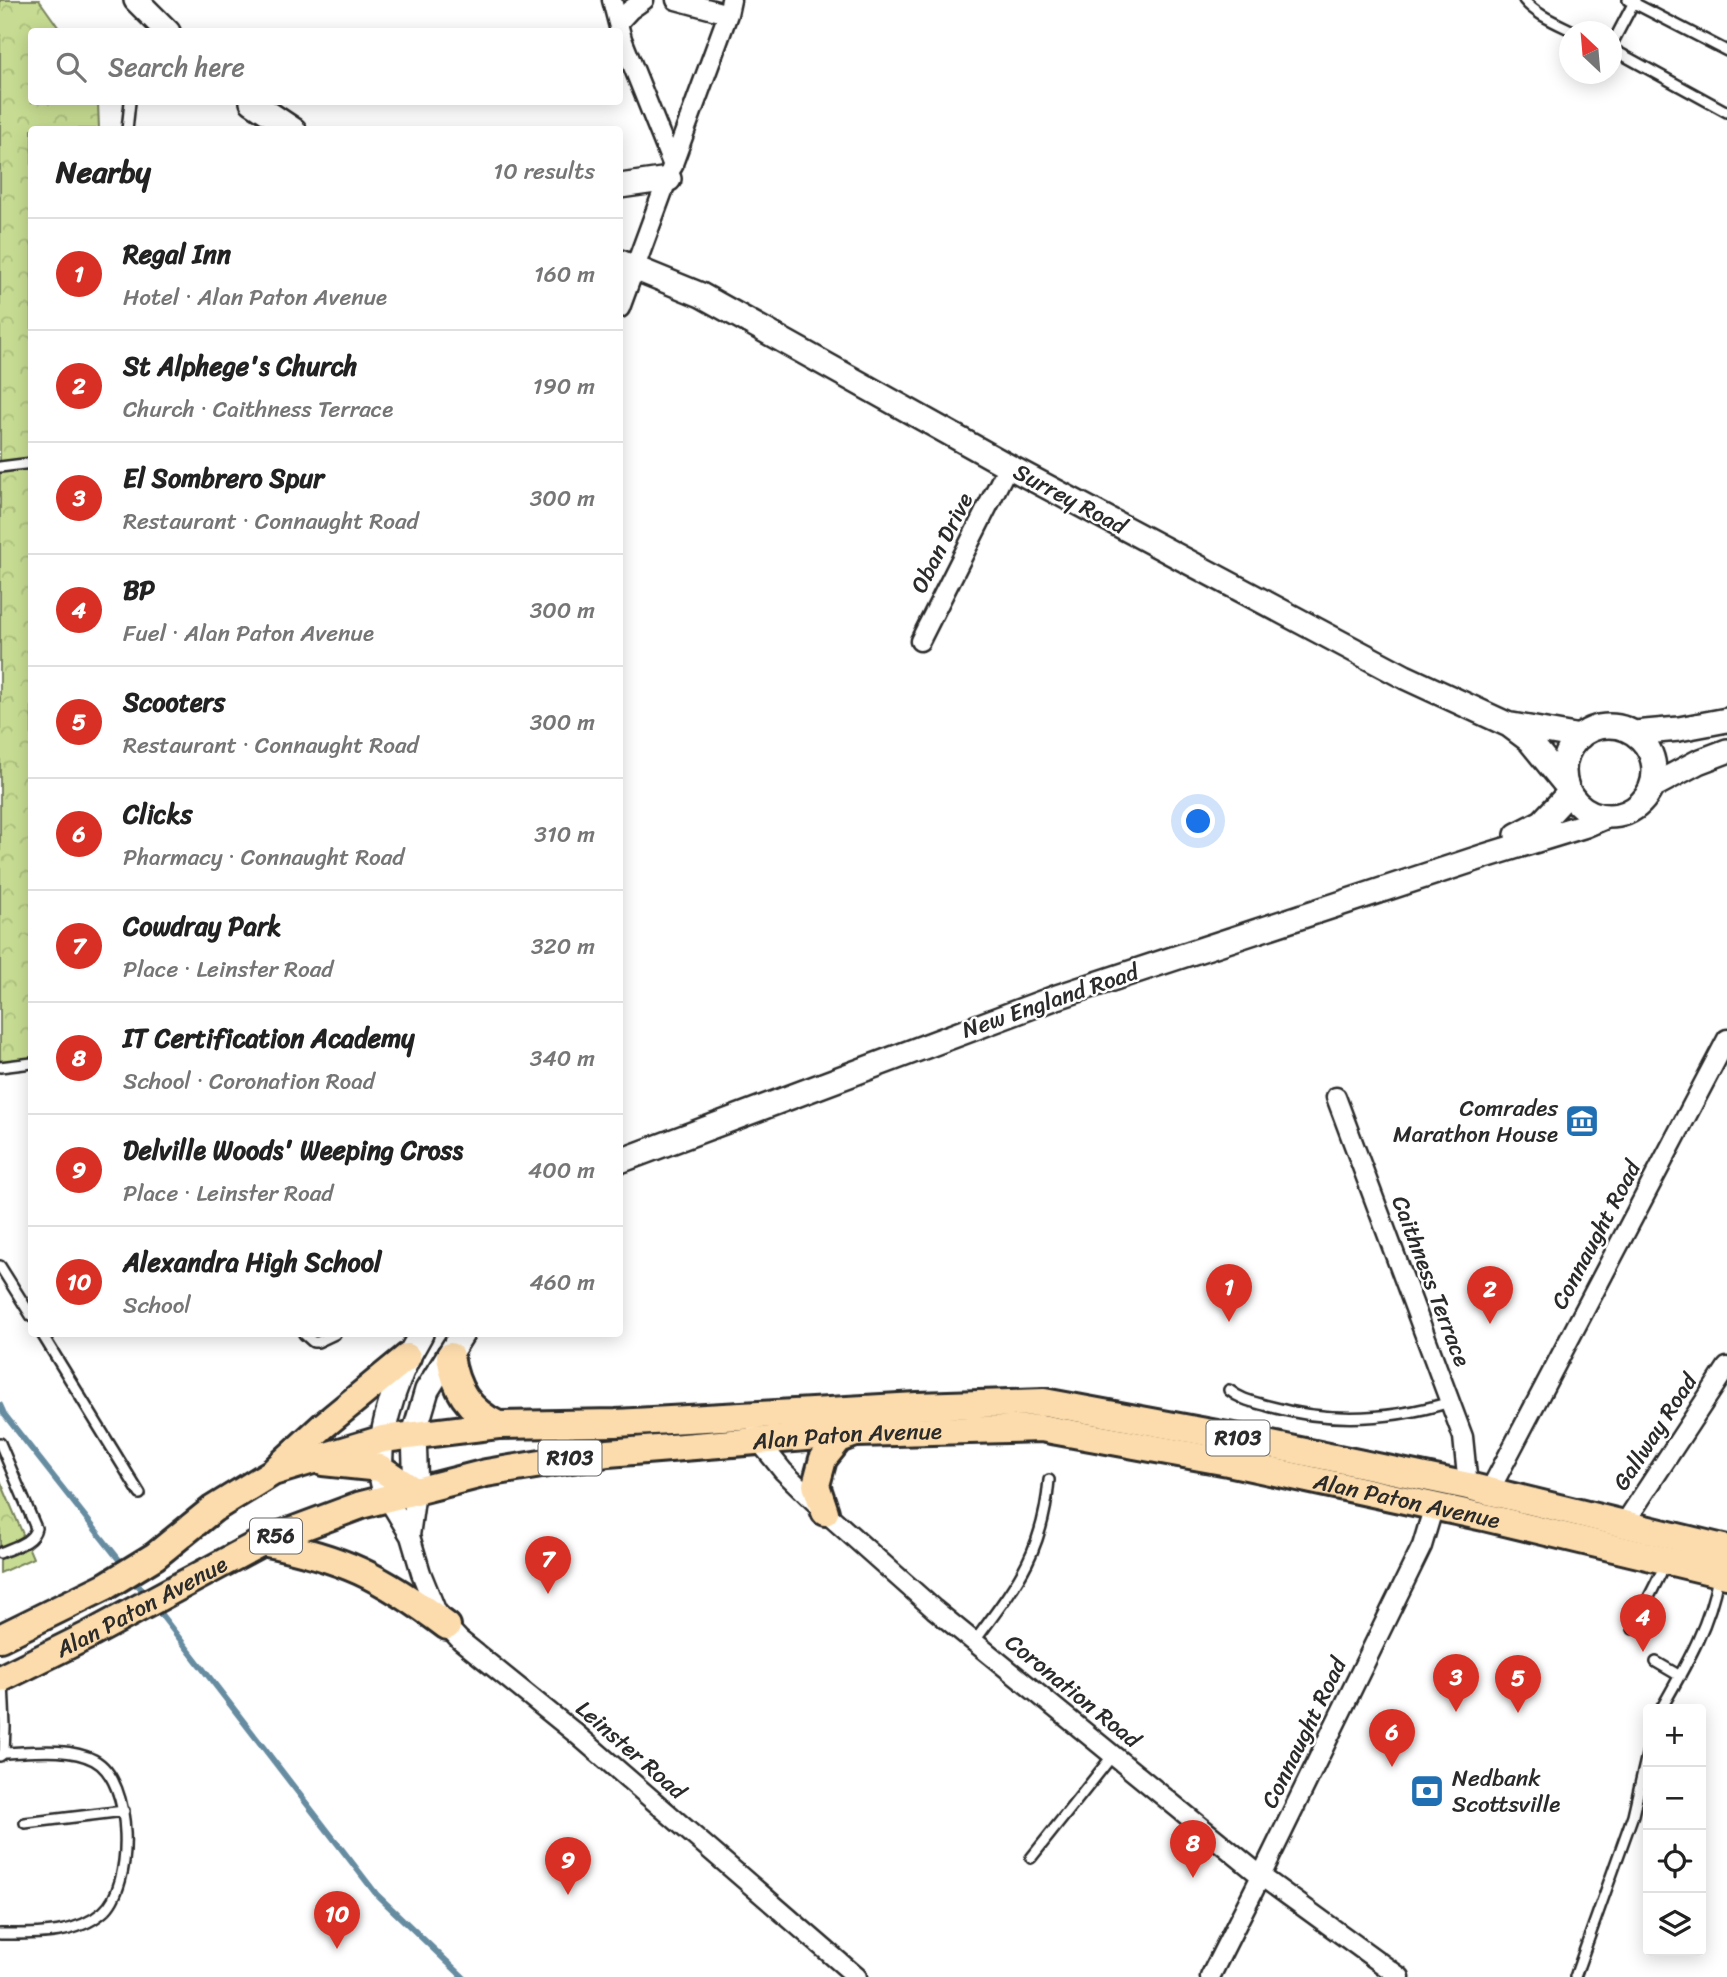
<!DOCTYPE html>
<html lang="en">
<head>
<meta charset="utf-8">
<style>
	body { margin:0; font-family:Sriracha,sans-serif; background:#f2f2f2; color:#222 }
	.controls { position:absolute; right:21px; bottom:21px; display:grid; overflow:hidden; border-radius:7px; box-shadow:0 4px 18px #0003 }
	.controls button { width:63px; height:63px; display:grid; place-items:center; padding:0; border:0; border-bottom:2px solid #e0e0e0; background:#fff; color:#222; font:35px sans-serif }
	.compass { position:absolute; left:1559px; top:21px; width:63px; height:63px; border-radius:50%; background:#fff; box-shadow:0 4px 18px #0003; rotate:334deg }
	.you { position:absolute; left:1199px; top:822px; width:24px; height:24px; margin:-18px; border:5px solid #fff; border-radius:50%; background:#1a73e8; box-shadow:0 0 0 10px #1a73e833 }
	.badge { display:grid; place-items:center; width:46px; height:46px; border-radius:50%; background:#d93025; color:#fff; font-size:23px; font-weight:700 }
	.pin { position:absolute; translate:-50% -58px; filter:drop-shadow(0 2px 4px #0008) }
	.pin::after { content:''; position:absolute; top:37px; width:24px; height:21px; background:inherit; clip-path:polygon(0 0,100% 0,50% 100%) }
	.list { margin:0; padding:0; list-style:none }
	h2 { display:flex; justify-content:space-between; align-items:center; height:91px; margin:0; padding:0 28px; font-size:30px }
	h2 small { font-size:23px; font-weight:400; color:#767676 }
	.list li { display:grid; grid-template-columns:46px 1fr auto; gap:21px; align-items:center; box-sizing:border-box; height:112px; padding:0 28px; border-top:2px solid #e0e0e0 }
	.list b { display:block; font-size:26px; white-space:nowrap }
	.list p { margin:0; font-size:23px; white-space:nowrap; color:#767676 }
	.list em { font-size:23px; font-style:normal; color:#767676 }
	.icon { flex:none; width:38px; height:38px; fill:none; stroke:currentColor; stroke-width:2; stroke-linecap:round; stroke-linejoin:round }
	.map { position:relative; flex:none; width:1727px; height:1977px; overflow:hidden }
	.search { position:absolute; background:#fff; box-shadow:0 4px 18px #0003; left:28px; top:28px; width:595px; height:77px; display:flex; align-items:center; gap:18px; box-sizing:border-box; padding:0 24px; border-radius:7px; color:#767676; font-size:26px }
	.panel { position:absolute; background:#fff; box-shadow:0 4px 18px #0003; left:28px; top:126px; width:595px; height:1211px; border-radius:7px }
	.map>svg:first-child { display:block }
	.forest { fill:url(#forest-crowns); stroke:#79845e; stroke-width:2 }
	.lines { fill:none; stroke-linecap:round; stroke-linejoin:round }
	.stream { stroke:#668ca1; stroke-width:6 }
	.lane-casing { stroke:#2b2b2b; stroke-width:14 }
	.street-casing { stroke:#2b2b2b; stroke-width:23 }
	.secondary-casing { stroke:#2b2b2b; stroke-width:28 }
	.primary-casing { stroke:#2b2b2b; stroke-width:32 }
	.lane { stroke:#fff; stroke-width:9 }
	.street { stroke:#fff; stroke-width:18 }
	.secondary { stroke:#fff; stroke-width:23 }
	.primary { stroke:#fcdcac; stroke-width:26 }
	.labels { text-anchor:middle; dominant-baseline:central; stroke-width:5; stroke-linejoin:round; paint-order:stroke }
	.shield { fill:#fff; stroke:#6b6b6b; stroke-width:2 }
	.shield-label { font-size:21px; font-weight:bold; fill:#2b2b2b }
	.street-label { font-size:23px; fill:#2b2b2b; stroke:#fff }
	.poi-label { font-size:23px; fill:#2b2b2b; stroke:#fff; text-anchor:end }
</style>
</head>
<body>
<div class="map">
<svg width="1727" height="1977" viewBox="0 0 1727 1977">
	<defs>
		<pattern id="forest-crowns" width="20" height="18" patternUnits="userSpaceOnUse" patternTransform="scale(1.75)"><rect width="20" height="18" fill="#c7dc92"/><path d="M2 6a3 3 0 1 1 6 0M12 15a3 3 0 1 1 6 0" fill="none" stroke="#abbd7e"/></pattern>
	</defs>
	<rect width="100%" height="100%" fill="#fff"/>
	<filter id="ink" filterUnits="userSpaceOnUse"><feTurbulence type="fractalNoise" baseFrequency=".0143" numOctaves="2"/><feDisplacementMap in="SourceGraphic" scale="14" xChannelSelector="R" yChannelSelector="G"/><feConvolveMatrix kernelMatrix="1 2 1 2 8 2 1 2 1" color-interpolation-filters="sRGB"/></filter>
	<g filter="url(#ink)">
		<!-- forest -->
		<path class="forest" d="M 0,0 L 39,0 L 61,31 L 32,32 L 32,102 L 98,102 L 99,129 L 32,130 L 32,1063 L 0,1066 Z
			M 0,1480 L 33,1558 L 0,1573 Z"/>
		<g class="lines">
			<!-- stream -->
			<path class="stream" d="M 0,1405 L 4,1414 L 124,1566
				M 132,1577 L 147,1597
				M 156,1608 L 377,1895 L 463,1977"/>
			<!-- lane casing -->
			<g class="lane-casing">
				<path id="lane" d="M 1524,0 C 1536,15 1557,23 1575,32
					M 1628,0 L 1727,51
					M 1612,44 L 1635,0
					M 1612,49 L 1727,112
					M 127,130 L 130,102
					M 0,467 L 32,463
					M 0,1067 L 32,1063
					M 0,1266 L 32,1317
					M 42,1334 L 140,1494
					M 304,1334 L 313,1342 L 318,1342 L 335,1334
					M 1229,1390 C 1241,1400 1254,1402 1268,1406 C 1328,1423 1391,1420 1450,1402
					M 0,1443 L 36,1528 C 33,1543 13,1547 0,1553
					M 1633,1629 L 1665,1565
					M 974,1642 C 1016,1585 1043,1553 1049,1480
					M 1656,1662 L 1680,1676
					M 3,1682 L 5,1727 L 4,1753
					M 1661,1709 C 1685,1667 1710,1625 1718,1577
					M 0,1756 L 4,1753 C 32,1752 69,1747 94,1760 C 134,1781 134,1886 103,1912 C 75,1936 34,1934 0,1934
					M 25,1823 L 124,1811
					M 1031,1858 L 1113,1755
					M 1575,1977 L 1633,1815 L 1648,1750"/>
			</g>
			<!-- street casing -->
			<g class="street-casing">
				<path id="street" d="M 612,0 L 622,39 L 673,166
					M 676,0 L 728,14
					M 619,22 L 630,10 L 644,0
					M 620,308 L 728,14 L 731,0
					M 920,641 L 1008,466
					M 1336,1097 L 1463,1437 L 1468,1486
					M 754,1435 L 783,1471 L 825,1512 L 934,1609 L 1261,1876 L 1400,1977
					M 1489,1492 L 1727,1039
					M 387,1498 L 410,1536 L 421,1573 L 436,1610 L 447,1626 L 460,1640 L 574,1732 L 857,1977
					M 1624,1524 L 1727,1367
					M 410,1536 L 416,1492
					M 1210,1977 L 1261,1876 L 1422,1546 L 1434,1506"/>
			</g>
			<!-- secondary casing -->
			<g class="secondary-casing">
				<path id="secondary" d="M 136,0 L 168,32
					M 252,102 L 294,130
					M 620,186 L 669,179
					M 620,262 L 701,295 L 1008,466 L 1405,677 L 1509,725 L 1529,740 L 1565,784
					M 1512,725 L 1580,737
					M1564 771a45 45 0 1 1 90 0a45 45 0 1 1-90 0Z
					M 1634,733 L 1679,729 L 1727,720
					M 1651,787 L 1698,762 L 1727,751
					M 1517,835 L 1542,822 L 1569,793
					M 620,1161 L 1057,997 L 1485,856 L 1586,825 L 1607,816
					M 416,1492 L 414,1434 L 427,1390 L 462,1334
					M 387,1498 C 368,1452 396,1375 421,1334"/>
			</g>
			<!-- primary casing -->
			<g class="primary-casing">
				<g id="primary">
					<path d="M 450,1356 C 455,1389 468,1410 498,1425"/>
					<path d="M 323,1462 L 380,1468 L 416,1492"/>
					<path d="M 277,1468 L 323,1426 L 407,1357"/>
					<path d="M 825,1512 L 816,1485 L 823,1459 L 839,1439 L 855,1433"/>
					<path d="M 262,1542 C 343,1558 381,1576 447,1626"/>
					<path d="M 0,1638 L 106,1586 L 155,1556 L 213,1509 L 273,1472 L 383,1439 L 498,1425 L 616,1423 L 917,1406 L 1044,1402 L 1233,1437 L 1468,1486 L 1727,1549"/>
					<path id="s1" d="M 0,1679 L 89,1635 L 262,1542 L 361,1505 L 486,1473 L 608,1453 L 857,1433 L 1041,1428 L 1228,1462 L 1484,1517 L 1727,1575"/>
				</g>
			</g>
			<!-- lane -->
			<use href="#lane" class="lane"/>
			<!-- street -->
			<use href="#street" class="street"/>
			<!-- secondary -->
			<use href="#secondary" class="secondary"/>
			<!-- primary -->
			<use href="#primary" class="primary"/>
		</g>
	</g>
	<!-- icons -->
	<defs>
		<g id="museum-square" transform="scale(1.75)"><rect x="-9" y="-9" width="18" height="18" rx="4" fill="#1f6fb2" stroke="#fff"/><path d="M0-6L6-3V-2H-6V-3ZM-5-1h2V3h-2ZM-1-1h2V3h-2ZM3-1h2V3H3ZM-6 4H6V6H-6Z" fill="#fff"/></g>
		<g id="bank-square" transform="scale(1.75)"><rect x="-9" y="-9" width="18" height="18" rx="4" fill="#1f6fb2" stroke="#fff"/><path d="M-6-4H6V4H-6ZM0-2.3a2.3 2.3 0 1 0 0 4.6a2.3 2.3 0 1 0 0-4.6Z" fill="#fff"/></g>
	</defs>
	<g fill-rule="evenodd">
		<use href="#museum-square" x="1582" y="1121"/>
		<use href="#bank-square" x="1427" y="1791"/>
	</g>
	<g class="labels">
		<!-- shield labels -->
		<g class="shield">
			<rect x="1206.5" y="1420.5" width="63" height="35" rx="5"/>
			<rect x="538.5" y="1440.5" width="63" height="35" rx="5"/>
			<rect x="250" y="1518.5" width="52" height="35" rx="5"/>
		</g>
		<g class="shield-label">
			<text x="1238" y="1438">R103</text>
			<text x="570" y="1458">R103</text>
			<text x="276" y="1536">R56</text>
		</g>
		<!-- street labels -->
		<g class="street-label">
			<text transform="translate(1070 499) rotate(28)">Surrey Road</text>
			<text transform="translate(942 543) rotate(-63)">Oban Drive</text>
			<text transform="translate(1050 1001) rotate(-19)">New England Road</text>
			<text transform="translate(1596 1235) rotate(-62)">Connaught Road</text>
			<text transform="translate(1431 1281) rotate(69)">Caithness Terrace</text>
			<text transform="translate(1655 1432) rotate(-57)">Gallway Road</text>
			<text stroke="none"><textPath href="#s1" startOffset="894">Alan Paton Avenue</textPath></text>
			<text stroke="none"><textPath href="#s1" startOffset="1461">Alan Paton Avenue</textPath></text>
			<text stroke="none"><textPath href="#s1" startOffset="159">Alan Paton Avenue</textPath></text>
			<text transform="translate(1073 1691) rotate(39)">Coronation Road</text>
			<text transform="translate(1304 1733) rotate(-64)">Connaught Road</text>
			<text transform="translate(631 1750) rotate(41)">Leinster Road</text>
		</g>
		<!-- poi labels -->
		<g class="poi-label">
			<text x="1558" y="1108">Comrades<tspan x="1558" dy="26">Marathon House</tspan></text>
			<text x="1452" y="1778" text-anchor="start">Nedbank<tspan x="1452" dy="26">Scottsville</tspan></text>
		</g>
	</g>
</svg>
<div class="controls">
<button>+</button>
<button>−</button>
<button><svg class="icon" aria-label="locate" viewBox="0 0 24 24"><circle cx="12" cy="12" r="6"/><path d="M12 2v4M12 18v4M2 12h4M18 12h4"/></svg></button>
<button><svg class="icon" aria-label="layers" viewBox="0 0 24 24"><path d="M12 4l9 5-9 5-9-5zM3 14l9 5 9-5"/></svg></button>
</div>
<svg class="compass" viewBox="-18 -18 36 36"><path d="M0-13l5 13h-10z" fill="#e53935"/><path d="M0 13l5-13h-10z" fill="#767676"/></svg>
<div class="you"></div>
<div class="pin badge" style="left:1229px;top:1322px">1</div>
<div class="pin badge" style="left:1490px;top:1324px">2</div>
<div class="pin badge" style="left:1456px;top:1712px">3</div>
<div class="pin badge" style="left:1643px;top:1652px">4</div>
<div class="pin badge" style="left:1518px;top:1713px">5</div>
<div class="pin badge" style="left:1392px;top:1767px">6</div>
<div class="pin badge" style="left:548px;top:1594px">7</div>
<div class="pin badge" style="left:1193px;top:1878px">8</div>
<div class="pin badge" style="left:568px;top:1895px">9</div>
<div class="pin badge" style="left:337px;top:1949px">10</div>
<div class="search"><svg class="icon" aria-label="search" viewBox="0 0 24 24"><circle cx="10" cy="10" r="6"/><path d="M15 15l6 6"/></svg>Search here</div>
<section class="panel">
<h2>Nearby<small>10 results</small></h2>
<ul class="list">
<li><span class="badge">1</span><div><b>Regal Inn</b><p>Hotel · Alan Paton Avenue</p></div><em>160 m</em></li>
<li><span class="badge">2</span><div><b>St Alphege's Church</b><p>Church · Caithness Terrace</p></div><em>190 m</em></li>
<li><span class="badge">3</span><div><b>El Sombrero Spur</b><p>Restaurant · Connaught Road</p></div><em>300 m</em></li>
<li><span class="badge">4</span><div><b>BP</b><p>Fuel · Alan Paton Avenue</p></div><em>300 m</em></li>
<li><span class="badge">5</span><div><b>Scooters</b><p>Restaurant · Connaught Road</p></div><em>300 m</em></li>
<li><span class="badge">6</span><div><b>Clicks</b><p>Pharmacy · Connaught Road</p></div><em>310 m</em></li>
<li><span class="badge">7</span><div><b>Cowdray Park</b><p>Place · Leinster Road</p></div><em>320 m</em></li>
<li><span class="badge">8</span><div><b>IT Certification Academy</b><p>School · Coronation Road</p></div><em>340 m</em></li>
<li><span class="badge">9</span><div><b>Delville Woods' Weeping Cross</b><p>Place · Leinster Road</p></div><em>400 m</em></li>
<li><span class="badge">10</span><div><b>Alexandra High School</b><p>School</p></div><em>460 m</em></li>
</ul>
</section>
</div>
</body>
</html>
